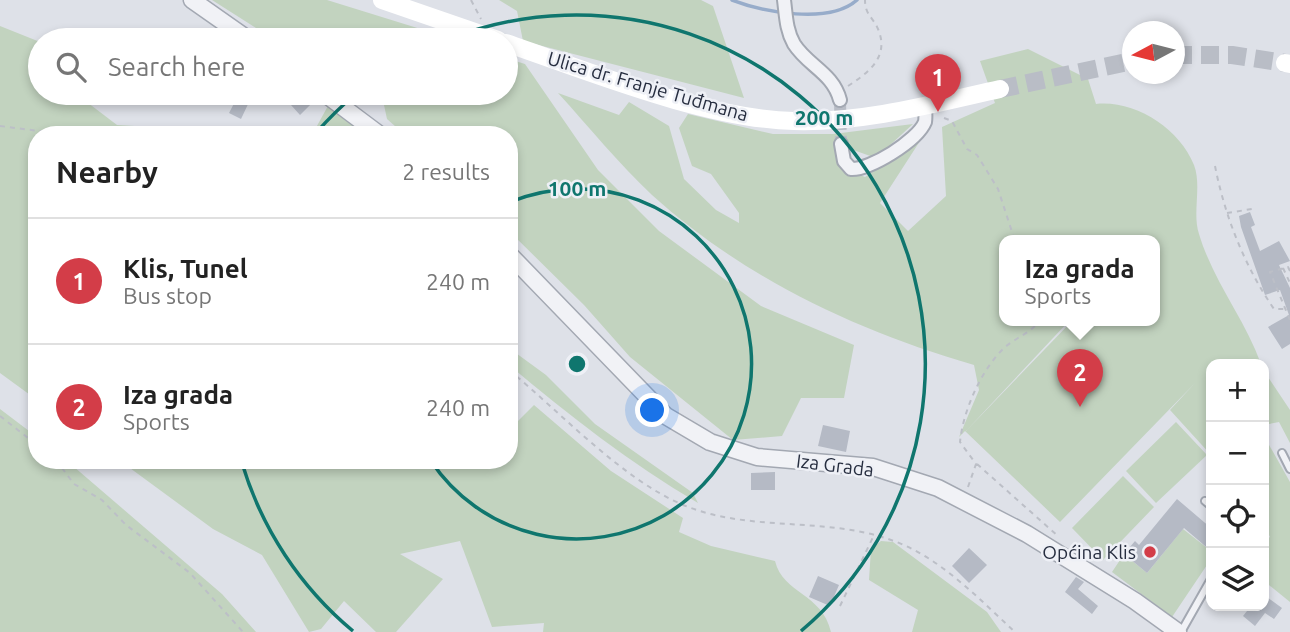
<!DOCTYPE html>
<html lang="en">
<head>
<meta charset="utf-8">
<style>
	body { margin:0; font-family:Ubuntu,sans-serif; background:#f2f2f2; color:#222 }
	.controls { position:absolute; right:21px; bottom:21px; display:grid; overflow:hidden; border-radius:14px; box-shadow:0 4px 10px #0003 }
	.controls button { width:63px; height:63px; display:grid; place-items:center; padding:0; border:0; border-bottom:2px solid #e0e0e0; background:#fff; color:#222; font:35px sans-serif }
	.compass { position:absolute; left:1122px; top:21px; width:63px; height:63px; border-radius:50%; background:#fff; box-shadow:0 4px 10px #0003; rotate:263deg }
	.you { position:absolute; left:653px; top:411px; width:24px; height:24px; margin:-18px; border:5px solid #fff; border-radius:50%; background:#1a73e8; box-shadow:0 0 0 10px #1a73e833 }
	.badge { display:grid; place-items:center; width:46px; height:46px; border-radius:50%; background:#d33d48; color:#fff; font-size:23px; font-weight:700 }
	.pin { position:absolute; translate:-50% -58px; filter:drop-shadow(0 2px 4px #0008) }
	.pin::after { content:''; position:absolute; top:37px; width:24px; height:21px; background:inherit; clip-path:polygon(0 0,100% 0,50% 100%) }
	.popup { position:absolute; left:999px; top:235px; width:161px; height:91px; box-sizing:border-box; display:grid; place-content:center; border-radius:14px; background:#fff; filter:drop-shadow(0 2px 5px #0005); font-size:23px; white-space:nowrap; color:#767676 }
	.popup b { font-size:26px; color:#222 }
	.popup::after { content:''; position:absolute; left:50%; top:100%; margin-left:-14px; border:14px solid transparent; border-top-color:#fff }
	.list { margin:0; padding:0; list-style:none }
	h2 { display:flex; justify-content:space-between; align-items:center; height:91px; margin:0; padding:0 28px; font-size:30px }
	h2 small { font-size:23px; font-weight:400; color:#767676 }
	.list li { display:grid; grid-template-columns:46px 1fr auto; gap:21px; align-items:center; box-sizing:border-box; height:126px; padding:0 28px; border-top:2px solid #e0e0e0 }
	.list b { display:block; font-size:26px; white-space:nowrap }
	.list p { margin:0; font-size:23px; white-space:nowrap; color:#767676 }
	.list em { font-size:23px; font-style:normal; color:#767676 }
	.icon { flex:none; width:38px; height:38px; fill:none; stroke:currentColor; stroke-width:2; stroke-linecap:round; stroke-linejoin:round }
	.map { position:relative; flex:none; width:1290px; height:632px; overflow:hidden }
	.search { position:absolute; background:#fff; box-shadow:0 4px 10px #0003; left:28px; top:28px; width:490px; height:77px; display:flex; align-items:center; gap:18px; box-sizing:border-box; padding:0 24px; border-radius:38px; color:#767676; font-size:26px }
	.panel { position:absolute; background:#fff; box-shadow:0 4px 10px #0003; left:28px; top:126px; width:490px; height:343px; border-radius:28px }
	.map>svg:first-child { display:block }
	.green { fill:#c2d3bf; fill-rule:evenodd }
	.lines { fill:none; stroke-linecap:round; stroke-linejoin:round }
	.stream { stroke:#97acca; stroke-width:3.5 }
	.building { fill:#b5bac5 }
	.minor-tunnel { stroke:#b9bdc6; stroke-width:12; stroke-dasharray:12 6; stroke-linecap:butt }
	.secondary-tunnel { stroke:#b9bdc6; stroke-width:18; stroke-dasharray:18 9; stroke-linecap:butt }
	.service-casing { stroke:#a3a8b2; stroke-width:10 }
	.minor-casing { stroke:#a3a8b2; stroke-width:16 }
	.tertiary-casing { stroke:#a3a8b2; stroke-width:19 }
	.path { stroke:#bcbfc7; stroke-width:2; stroke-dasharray:5 5; stroke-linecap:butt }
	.service { stroke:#f1f2f6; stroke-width:6 }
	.minor { stroke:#f1f2f6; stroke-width:12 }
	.tertiary { stroke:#f1f2f6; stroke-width:16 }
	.secondary { stroke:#fff; stroke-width:18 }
	.ring { fill:none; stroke:#0f766e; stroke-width:3.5 }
	.poi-dot { fill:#d33d48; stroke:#eef0f6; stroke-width:2.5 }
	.labels { text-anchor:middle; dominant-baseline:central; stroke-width:5; stroke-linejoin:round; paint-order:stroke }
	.street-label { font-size:19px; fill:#272e40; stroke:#eef0f6 }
	.poi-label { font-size:19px; fill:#272e40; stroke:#eef0f6; text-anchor:end }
	.centre { fill:#0f766e; stroke:#eef0f6; stroke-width:3.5 }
	.ring-label { font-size:21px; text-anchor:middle; font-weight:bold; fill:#0f766e; stroke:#eef0f6; stroke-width:5; stroke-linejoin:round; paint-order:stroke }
</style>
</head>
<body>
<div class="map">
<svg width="1290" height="632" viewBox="0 0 1290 632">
	<rect width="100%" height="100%" fill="#dee1e8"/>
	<!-- green -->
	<path class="green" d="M 212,0 L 327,0 L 456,40 L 275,40 Z
		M 499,0 L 701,0 L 713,6 L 744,98 L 523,41 L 517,11 Z
		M 0,26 L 40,42 L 40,93 L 75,93 L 117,125 L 187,129 L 186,135 L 37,135 L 37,400 L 0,373 Z
		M 1028,49 L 1088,79 L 1096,104 C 1135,100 1179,128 1194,165 C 1202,186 1192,213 1199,234 C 1213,281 1245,319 1261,364 L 1211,364 L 1211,455 L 1170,410 L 1195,383 L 1060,522 L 965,431 L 959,437 L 979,390 L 974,365 C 856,331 744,278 652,195 C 619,164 589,127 558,93 L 619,115 L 629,102 L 669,126 L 684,179 L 716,210 L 739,223 L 739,213 L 711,174 L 692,166 L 679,128 L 688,114 L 773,134 L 833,134 L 913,124 L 876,158 L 839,145 L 851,171 L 865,177 L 920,141 L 880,203 L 908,231 L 946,196 L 942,127 L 995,103 L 980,61 ZM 1005,241 L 1155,241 L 1155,321 L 1072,321 L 966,431 L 1069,321 L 1005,321 Z
		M 506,58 L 525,64 L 598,170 L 659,231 L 761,306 L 854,345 L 844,398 L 801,398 L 782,436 L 733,440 L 630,357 L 584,305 L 509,231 L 509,135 L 405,135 L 387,119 L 384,105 L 374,93 L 506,93 Z
		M 329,104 L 368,135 L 312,135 Z
		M 509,348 L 546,375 L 595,424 L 693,493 L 698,503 C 630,463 570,416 509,365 Z
		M 1264,371 L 1290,410 L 1290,443 L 1279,422 L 1264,425 Z
		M 534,405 L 611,471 L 683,518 L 679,532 L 711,546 L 775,561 C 783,594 822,593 831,632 L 543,632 L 544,623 L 492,627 L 460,541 L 400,554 L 443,579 L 396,632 L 376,632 L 344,601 L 321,629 L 309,632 L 262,555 L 213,529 L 119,460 L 509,460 L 509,430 Z
		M 0,409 L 37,437 L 37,460 L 66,460 L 222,594 L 256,632 L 0,632 Z
		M 1176,422 L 1207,455 L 1156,503 L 1126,471 Z
		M 1264,436 L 1290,482 L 1290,602 L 1264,581 L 1264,541 L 1270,537 L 1264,525 Z
		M 1123,476 L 1154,507 L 1103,560 L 1072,528 Z
		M 1183,529 L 1211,551 L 1211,559 L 1172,617 L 1112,572 L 1124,554 L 1147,573 Z
		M 881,541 L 893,542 L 987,612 L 1001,632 L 912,632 L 918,610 L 869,580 L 871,549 Z"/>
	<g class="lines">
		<!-- stream -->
		<path class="stream" d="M 732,0 C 763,12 829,25 857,0"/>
	</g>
	<!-- building -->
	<path class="building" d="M 304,93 L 314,101 L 300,115 L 291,105 Z
		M 239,94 L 250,100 L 241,119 L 229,113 Z
		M 1250,212 L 1255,225 L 1251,227 L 1260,251 L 1279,241 L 1290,261 L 1279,265 L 1290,288 L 1290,344 L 1282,349 L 1268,327 L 1289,315 L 1280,290 L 1265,295 L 1241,227 L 1239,216 Z
		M 823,425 L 850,431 L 846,452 L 818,446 Z
		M 775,472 L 775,490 L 751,490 L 751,473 Z
		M 1177,499 L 1211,528 L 1211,551 L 1184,528 L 1147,573 L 1124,554 L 1135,541 L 1139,545 Z
		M 969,548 L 987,565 L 969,583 L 952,566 Z
		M 818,576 L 839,585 L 830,606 L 809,597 Z
		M 1076,577 L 1084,582 L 1078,589 L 1098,606 L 1092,614 L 1065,592 Z
		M 1264,595 L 1282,608 L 1274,619 L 1265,613 L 1255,626 L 1243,616 L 1251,606 L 1264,606 Z"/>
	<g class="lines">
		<!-- minor-tunnel -->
		<path class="minor-tunnel" d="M 840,100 L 841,144"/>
		<!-- secondary-tunnel -->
		<path class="secondary-tunnel" d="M 1174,55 L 1232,55 L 1285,63
			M 1000,89 L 1132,61"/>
		<!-- service casing -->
		<g class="service-casing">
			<path id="service" d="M 1282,453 L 1290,469
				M 1205,501 L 1211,506
				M 1181,632 L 1211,579"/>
		</g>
		<!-- minor casing -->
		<g class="minor-casing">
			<path id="minor" d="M 784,0 C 786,15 786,30 794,44 C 808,66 833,73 840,100
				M 841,144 L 844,161 L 851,169 C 870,170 917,141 925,122 C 926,117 925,111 925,105"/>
		</g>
		<!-- tertiary casing -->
		<g class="tertiary-casing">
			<path id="tertiary" d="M 192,0 L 249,40
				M 324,93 L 380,135
				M 509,254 L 666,416 L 710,442 L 757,457 L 873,467 L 938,488 L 1027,534 L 1135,601 L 1178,632"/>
		</g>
		<!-- path -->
		<path class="path" d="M 471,0 L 481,19
			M 848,86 C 868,73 890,57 878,29 C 873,17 865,15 865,0
			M 944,118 L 952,121 L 967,149 L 977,155 L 998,189 L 1015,241
			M 0,126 L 71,135
			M 1215,166 C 1225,217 1245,267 1274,309 L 1284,309
			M 1227,213 L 1252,209
			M 1283,268 L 1290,283
			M 1290,271 L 1288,267 L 1270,272 L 1290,320
			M 509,370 C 560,412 621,478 681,504 C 747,533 825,516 891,540 C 939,556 979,599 1015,632
			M 0,416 L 37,445
			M 56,460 L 74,484 L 102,500 L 126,525 L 190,573 L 243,632
			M 977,464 L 1059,537
			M 968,487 L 976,464 L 960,442 C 963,411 981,370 1004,348 C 1015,338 1031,333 1039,321
			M 840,606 L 874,535"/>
		<!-- service -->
		<use href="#service" class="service"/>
		<!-- minor -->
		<use href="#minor" class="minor"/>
		<!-- tertiary -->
		<use href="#tertiary" class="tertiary"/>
		<!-- secondary -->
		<path class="secondary" d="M 382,0 L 498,40
			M 506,43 C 591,72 705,119 794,121 C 863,123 933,104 1000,89
			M 1285,63 L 1290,64"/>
	</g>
	<!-- distance rings -->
	<g class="ring">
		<path d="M510 202A175 175 0 1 1 431 461"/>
		<path d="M353 631A349 349 0 0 1 242 463M316 133A349 349 0 0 1 357 93M449 39A349 349 0 0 1 801 631"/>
	</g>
	<!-- markers -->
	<circle class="poi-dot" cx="1150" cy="552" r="7"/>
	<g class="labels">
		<!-- street labels -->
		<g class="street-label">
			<text transform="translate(648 86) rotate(16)">Ulica dr. Franje Tuđmana</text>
			<text transform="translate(835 465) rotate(7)">Iza Grada</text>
		</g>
		<!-- poi labels -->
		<g class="poi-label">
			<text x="1136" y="552">Općina Klis</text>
		</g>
	</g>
	<circle cx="577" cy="364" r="10" class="centre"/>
	<g class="ring-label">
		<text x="824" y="125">200 m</text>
		<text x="577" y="196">100 m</text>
	</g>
</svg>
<div class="controls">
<button>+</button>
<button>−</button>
<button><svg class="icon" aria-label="locate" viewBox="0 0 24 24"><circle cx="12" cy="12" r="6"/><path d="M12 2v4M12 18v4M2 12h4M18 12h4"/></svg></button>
<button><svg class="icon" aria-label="layers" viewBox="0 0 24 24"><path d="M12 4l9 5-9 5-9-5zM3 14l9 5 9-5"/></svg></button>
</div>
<svg class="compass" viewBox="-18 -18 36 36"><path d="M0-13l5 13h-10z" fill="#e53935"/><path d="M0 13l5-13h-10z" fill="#767676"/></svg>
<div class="you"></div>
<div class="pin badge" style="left:938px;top:112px">1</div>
<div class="pin badge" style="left:1080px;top:407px">2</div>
<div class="popup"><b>Iza grada</b>Sports</div>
<div class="search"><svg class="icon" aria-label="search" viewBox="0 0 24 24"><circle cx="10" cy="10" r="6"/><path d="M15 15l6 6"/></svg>Search here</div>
<section class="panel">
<h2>Nearby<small>2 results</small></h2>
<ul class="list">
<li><span class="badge">1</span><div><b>Klis, Tunel</b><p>Bus stop</p></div><em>240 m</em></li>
<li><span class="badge">2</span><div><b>Iza grada</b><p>Sports</p></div><em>240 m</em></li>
</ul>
</section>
</div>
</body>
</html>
